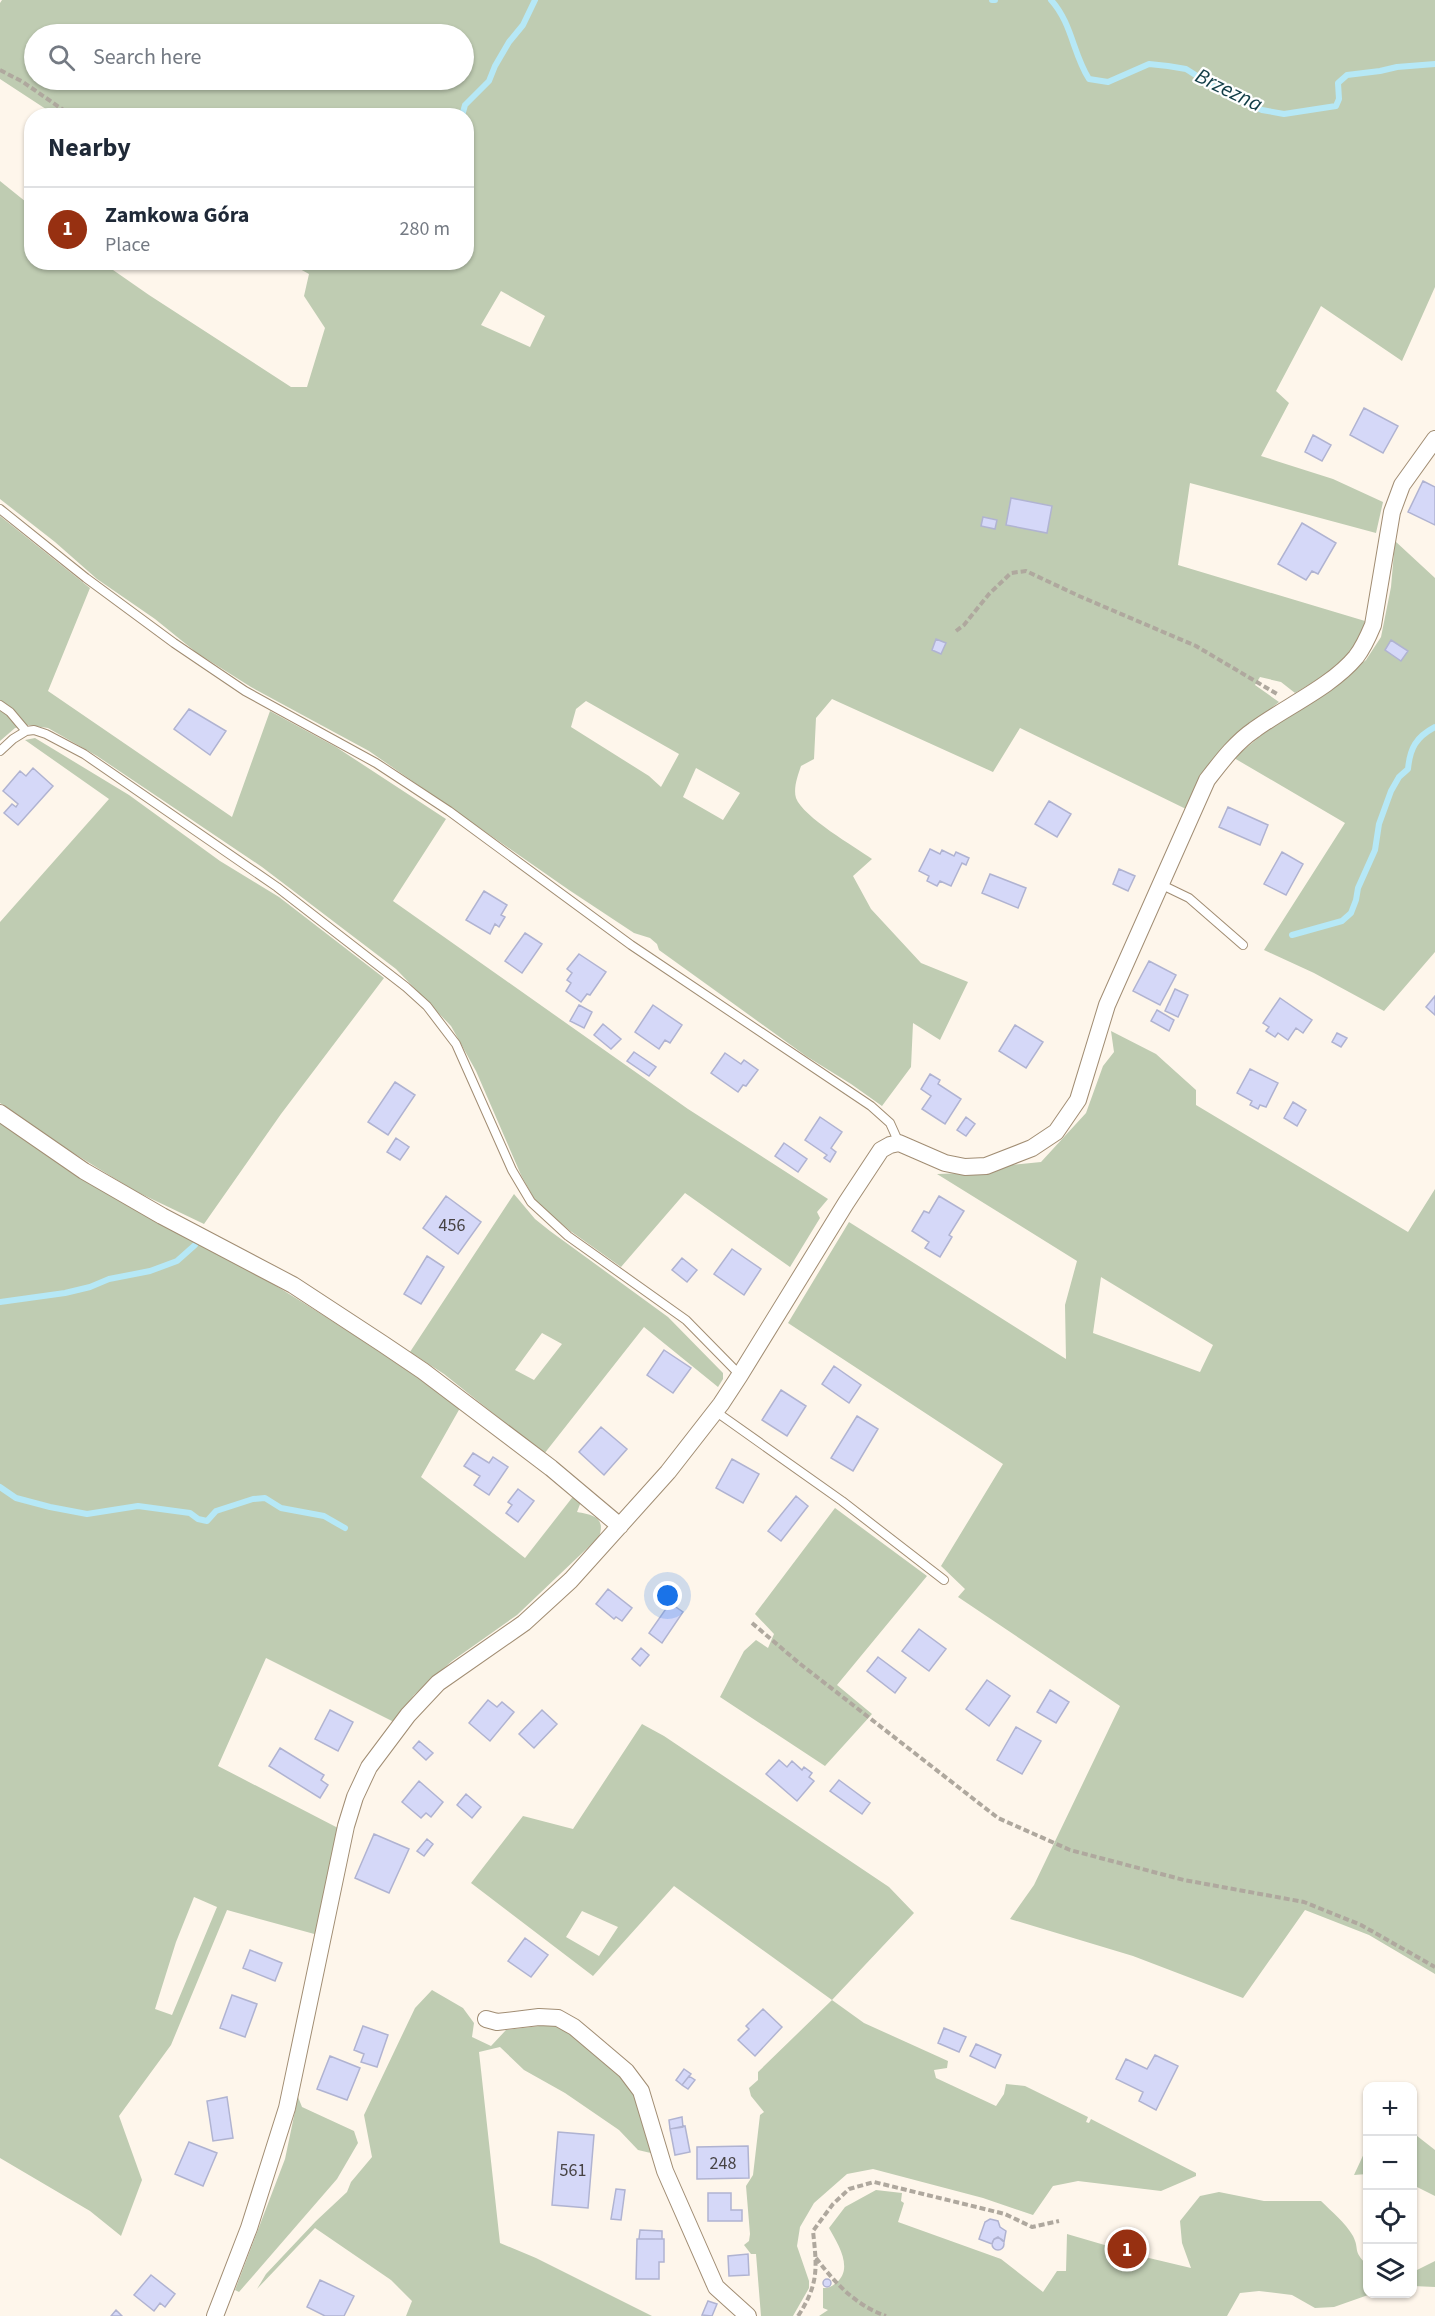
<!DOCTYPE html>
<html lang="en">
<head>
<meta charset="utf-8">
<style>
	body { margin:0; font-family:"Source Sans 3",sans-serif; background:#f2f2f3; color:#1f2937 }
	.controls { position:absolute; right:18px; bottom:18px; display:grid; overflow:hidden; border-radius:12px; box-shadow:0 2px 4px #0004 }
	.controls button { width:54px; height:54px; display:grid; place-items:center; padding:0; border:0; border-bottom:2px solid #e0e1e3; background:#fff; color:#1f2937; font:30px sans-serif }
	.you { position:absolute; left:668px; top:1596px; width:21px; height:21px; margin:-15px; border:4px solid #fff; border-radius:50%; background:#1a73e8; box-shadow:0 0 0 9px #1a73e833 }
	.badge { display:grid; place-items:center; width:39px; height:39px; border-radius:50%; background:#973011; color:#fff; font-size:20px; font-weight:700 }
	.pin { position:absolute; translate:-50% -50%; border:3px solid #fff; box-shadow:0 2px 6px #0006 }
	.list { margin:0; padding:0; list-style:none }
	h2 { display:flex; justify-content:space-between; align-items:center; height:78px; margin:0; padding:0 24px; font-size:26px }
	h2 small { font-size:20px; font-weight:400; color:#747a83 }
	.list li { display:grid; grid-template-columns:39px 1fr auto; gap:18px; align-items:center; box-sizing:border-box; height:84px; padding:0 24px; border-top:2px solid #e0e1e3 }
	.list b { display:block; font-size:22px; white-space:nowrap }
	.list p { margin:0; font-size:20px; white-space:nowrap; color:#747a83 }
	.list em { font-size:20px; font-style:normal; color:#747a83 }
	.icon { flex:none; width:33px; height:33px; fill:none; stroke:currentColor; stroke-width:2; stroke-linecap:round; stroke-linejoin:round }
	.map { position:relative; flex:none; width:1435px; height:2316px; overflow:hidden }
	.search { position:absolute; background:#fff; box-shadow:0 2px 4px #0004; left:24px; top:24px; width:450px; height:66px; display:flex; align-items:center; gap:15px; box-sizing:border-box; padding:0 21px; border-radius:33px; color:#747a83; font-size:22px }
	.panel { position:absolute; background:#fff; box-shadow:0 2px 4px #0004; left:24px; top:108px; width:450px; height:162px; border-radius:24px }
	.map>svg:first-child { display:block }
	.green { fill:#bfccb2; fill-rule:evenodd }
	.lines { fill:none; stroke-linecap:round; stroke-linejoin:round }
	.stream { stroke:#b6e8f6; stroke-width:6 }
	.building { fill:#d5d8f8; stroke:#b0b3d1; stroke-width:1.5 }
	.service-casing { stroke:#a18d73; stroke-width:10 }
	.minor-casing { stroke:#a18d73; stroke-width:18 }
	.path { stroke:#afa89e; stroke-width:4; stroke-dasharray:6 3; stroke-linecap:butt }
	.service { stroke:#fff; stroke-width:8 }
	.minor { stroke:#fff; stroke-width:16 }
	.labels { text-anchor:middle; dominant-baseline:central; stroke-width:4.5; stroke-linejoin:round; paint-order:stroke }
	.number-label { font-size:18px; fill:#474344 }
	.water-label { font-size:22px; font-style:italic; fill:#113d47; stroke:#fff }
</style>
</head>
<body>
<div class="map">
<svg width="1435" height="2316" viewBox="0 0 1435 2316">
	<rect width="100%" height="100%" fill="#fef6eb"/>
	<!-- green -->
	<path class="green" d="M 2,0 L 1435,0 L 1435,287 L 1402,361 L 1321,306 L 1276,391 L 1289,403 L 1261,456 L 1333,479 L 1383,502 L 1376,533 L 1190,483 L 1178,565 L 1365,621 C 1361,656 1322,677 1295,693 L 1281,682 L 1260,677 L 1255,685 L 1279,702 L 1230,742 L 1186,809 L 1020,728 L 993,772 L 832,699 L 816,718 L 814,759 L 801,766 C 798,775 793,788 796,798 C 803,817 855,847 872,859 L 853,876 L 871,909 L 921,963 L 968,982 L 940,1040 L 913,1023 L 911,1067 L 882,1106 L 851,1084 L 806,1056 L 659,950 L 657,944 L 650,938 L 634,933 L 569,890 L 369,751 L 251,687 L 197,653 L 155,619 L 97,579 L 55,542 L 0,499 L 0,181 L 31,206 L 32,262 L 103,263 L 149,295 L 291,387 L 307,387 L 325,328 L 304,296 L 309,274 L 289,263 L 466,262 L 466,116 L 55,115 L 0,79 L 0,3 ZM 34,34 L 464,34 L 464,80 L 34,80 ZM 501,291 L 545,316 L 530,347 L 481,325 ZM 586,701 L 679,754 L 661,787 L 649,776 L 571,727 L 576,709 ZM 696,768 L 740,793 L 723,820 L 683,797 Z
		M 0,516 L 90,588 L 48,691 L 232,817 L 270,711 L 336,747 L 446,819 L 393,901 L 688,1109 L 828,1199 L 817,1212 L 820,1218 L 790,1267 L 685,1193 L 621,1267 L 569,1230 L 536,1202 L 521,1175 L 476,1071 L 451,1026 L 396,969 L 262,867 L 97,756 L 48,728 L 28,725 L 15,728 L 0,741 Z
		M 1395,541 L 1435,578 L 1435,952 L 1384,1011 L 1314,973 L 1264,950 L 1345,823 L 1234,758 L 1269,729 L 1310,703 L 1366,660 L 1381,637 L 1391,587 Z
		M 35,738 L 129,795 L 220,861 L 279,897 L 384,978 L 281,1114 L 204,1224 L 135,1191 L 70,1151 L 0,1103 L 0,922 L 109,799 L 25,740 Z
		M 1111,1031 L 1156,1054 L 1196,1090 L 1196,1105 L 1408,1232 L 1435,1189 L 1435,1974 L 1369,1935 L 1305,1910 L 1243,1998 L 1133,1956 L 1010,1919 L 1034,1885 L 1120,1706 L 958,1597 L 965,1589 L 941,1566 L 1003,1464 L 788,1323 L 849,1222 L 1066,1359 L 1065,1305 L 1077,1261 L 937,1174 L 994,1172 L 1010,1165 L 1041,1162 L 1086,1113 L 1103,1066 L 1114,1052 ZM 1101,1277 L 1213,1345 L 1200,1372 L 1093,1333 Z
		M 0,1123 C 155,1214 314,1302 460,1408 L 421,1477 L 525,1558 L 575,1494 L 582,1499 L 577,1512 C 593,1515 606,1517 599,1537 L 517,1615 L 452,1661 L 414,1695 L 394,1722 L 266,1658 L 218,1766 L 338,1828 L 318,1935 L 227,1910 L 171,2045 L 119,2116 L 142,2180 L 121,2236 L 90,2211 L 0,2158 ZM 194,1897 L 217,1907 L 172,2015 L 155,2009 L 176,1942 Z
		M 514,1194 L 535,1219 L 550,1231 L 668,1317 L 723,1373 L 723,1379 L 718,1387 L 644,1327 L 544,1454 L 444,1374 L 410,1352 ZM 542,1333 L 562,1344 L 534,1380 L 515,1370 Z
		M 835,1508 L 927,1576 L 837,1685 L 872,1714 L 825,1766 L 720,1697 L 744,1651 L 756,1640 L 768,1648 L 774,1634 L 755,1614 Z
		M 642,1724 L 664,1736 L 889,1887 L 914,1913 L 832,2000 L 864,2023 L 948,2061 L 947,2068 L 934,2070 L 936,2078 L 996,2106 L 1004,2094 L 1006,2084 L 1025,2086 L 1088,2117 L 1086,2122 L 1089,2123 L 1091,2119 L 1196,2173 L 1196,2176 L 1161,2191 L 1078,2181 L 1053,2186 L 1033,2215 L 983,2198 L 873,2169 L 847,2174 L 814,2203 L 800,2227 L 797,2246 L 809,2281 L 809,2288 L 793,2316 L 761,2316 L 756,2254 L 751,2254 L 744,2245 L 749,2241 L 750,2234 L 746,2186 L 753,2175 L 760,2115 L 764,2112 L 751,2096 L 749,2088 L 758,2080 L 758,2072 L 832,2000 L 674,1886 L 593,1976 L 471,1883 L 523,1816 L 573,1829 ZM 582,1911 L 618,1927 L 599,1956 L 566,1937 Z
		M 432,1990 L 463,2008 L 474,2023 L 472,2037 L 491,2046 L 506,2030 L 556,2024 L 565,2028 L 639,2092 L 655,2154 L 638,2150 L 619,2130 L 565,2093 L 524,2070 L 500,2047 L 479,2052 L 500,2243 L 536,2258 L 652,2316 L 406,2316 L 412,2301 L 391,2280 L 315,2228 L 257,2289 L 266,2274 L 316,2221 L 347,2192 L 351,2182 L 372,2157 L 364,2115 L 415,2008 Z
		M 298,2097 L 302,2107 L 354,2131 L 358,2143 L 337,2179 L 239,2292 L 235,2290 L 285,2159 Z
		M 1412,2132 L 1435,2150 L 1435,2196 L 1413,2185 Z
		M 1367,2147 L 1367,2174 L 1354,2175 Z
		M 876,2190 L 902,2193 L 901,2201 L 904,2203 L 898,2222 L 1001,2259 L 1043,2292 L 1057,2271 L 1066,2271 L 1067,2234 L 1149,2258 L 1191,2268 L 1182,2243 L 1180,2221 L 1200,2196 L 1219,2192 L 1264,2201 L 1321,2201 C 1332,2212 1345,2222 1353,2236 C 1360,2250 1352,2250 1367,2265 L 1368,2294 L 1371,2294 L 1334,2307 L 1315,2308 L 1292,2295 L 1259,2291 L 1240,2293 L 1227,2316 L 819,2316 L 828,2310 L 823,2308 L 823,2288 C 829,2288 831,2287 836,2283 C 854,2269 838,2244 829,2228 L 845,2207 Z
		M 1435,2261 L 1435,2287 L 1413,2286 L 1413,2272 Z"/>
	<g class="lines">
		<!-- stream -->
		<path class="stream" d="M 992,0 L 995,0
			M 1051,0 C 1072,23 1073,54 1089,79 L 1108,82 L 1149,64 L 1168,66 L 1186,69 L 1224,93 L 1262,110 L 1284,114 L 1336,106 L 1339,99 L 1338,83 L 1347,75 L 1380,71 L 1397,67 L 1435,64
			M 462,116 L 465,105 L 489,81 L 495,66 L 509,42 L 523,25 L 535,0
			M 1292,935 L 1342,921 L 1351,913 L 1356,900 L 1358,888 L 1375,850 L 1379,824 L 1391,791 L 1399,777 L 1408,769 C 1410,748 1416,737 1435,727
			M 0,1302 L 65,1293 L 90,1287 L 109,1279 L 150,1271 L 177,1261 L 195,1245
			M 0,1487 L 16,1498 L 50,1507 L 87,1514 L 138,1506 L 190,1513 L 198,1519 L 207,1521 L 216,1511 L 253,1499 L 265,1498 L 281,1508 L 324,1516 L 345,1528"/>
	</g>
	<!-- building -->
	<path class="building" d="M 1364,408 L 1398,426 L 1383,453 L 1350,435 Z
		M 1313,435 L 1331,445 L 1322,461 L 1305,452 Z
		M 1423,481 L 1435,487 L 1435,525 L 1408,512 Z
		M 1011,498 L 1052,506 L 1047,533 L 1006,525 Z
		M 983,517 L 997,520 L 995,529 L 981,526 Z
		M 1302,523 L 1336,543 L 1318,574 L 1312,571 L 1306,580 L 1278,564 Z
		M 936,639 L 946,643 L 941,654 L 932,650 Z
		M 1391,640 L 1408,651 L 1401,661 L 1385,650 Z
		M 189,709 L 226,731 L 210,755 L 174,729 Z
		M 33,768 L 53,786 L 18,825 L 4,813 L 12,804 L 16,807 L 18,804 L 3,791 L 20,771 L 26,776 Z
		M 1049,801 L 1071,814 L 1057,837 L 1035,824 Z
		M 1228,807 L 1268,825 L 1260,845 L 1219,827 Z
		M 930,849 L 940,854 L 942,850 L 954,856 L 956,852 L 969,858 L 966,865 L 962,863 L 951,886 L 940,881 L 937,886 L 927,881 L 929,876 L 919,871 Z
		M 1282,852 L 1303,864 L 1286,895 L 1264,884 Z
		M 1119,869 L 1135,876 L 1128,891 L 1113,884 Z
		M 990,874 L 1026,888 L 1018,908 L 982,893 Z
		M 484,891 L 507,905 L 501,915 L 505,917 L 499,927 L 495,924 L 490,934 L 466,920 Z
		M 525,933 L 542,944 L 522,973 L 505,961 Z
		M 579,954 L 606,972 L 590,995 L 587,994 L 581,1002 L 566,991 L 571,983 L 567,980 L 572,973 L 567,969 Z
		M 1149,961 L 1176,975 L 1160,1005 L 1133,991 Z
		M 1175,989 L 1188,995 L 1178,1017 L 1165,1011 Z
		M 1435,996 L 1435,1015 L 1426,1007 Z
		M 1280,998 L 1312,1020 L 1303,1033 L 1296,1028 L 1288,1040 L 1278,1033 L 1275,1037 L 1266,1031 L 1269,1027 L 1263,1023 Z
		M 579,1005 L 592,1012 L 584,1028 L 570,1021 Z
		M 653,1005 L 682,1025 L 670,1043 L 665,1040 L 659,1049 L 635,1032 Z
		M 1157,1010 L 1174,1020 L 1169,1031 L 1151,1021 Z
		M 603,1024 L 621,1039 L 611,1049 L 594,1035 Z
		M 1015,1025 L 1043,1042 L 1026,1068 L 999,1051 Z
		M 1337,1033 L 1347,1038 L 1341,1047 L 1332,1042 Z
		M 634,1052 L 656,1067 L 649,1076 L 627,1061 Z
		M 725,1053 L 741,1064 L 744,1060 L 758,1070 L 746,1086 L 743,1085 L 738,1092 L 711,1073 Z
		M 1250,1069 L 1278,1083 L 1266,1107 L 1260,1105 L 1258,1109 L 1250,1105 L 1252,1101 L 1237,1093 Z
		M 930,1074 L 940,1080 L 938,1084 L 961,1099 L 945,1124 L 922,1109 L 931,1096 L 921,1089 Z
		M 395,1082 L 415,1095 L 388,1135 L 368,1122 Z
		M 1293,1102 L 1306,1110 L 1297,1126 L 1284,1118 Z
		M 820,1117 L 842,1132 L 831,1148 L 836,1152 L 830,1162 L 824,1158 L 827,1155 L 805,1140 Z
		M 966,1117 L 975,1124 L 966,1136 L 957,1130 Z
		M 396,1138 L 409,1147 L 400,1160 L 387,1152 Z
		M 784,1143 L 807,1159 L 798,1172 L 775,1156 Z
		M 446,1196 L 481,1222 L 458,1254 L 423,1228 Z
		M 939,1196 L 964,1211 L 949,1235 L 952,1237 L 940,1257 L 925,1248 L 929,1242 L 912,1231 L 924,1211 L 929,1213 Z
		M 732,1249 L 761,1269 L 744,1295 L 714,1274 Z
		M 427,1256 L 444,1267 L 421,1304 L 404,1294 Z
		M 682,1258 L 697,1270 L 687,1282 L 672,1270 Z
		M 664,1350 L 691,1368 L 673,1393 L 647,1375 Z
		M 834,1366 L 861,1385 L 849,1403 L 822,1384 Z
		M 781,1390 L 806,1406 L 787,1436 L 762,1420 Z
		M 857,1416 L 878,1429 L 853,1471 L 831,1458 Z
		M 601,1427 L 627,1449 L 604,1475 L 579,1452 Z
		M 473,1453 L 489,1463 L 493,1457 L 508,1467 L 489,1495 L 474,1485 L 480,1476 L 464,1466 Z
		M 732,1459 L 759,1474 L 743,1503 L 716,1488 Z
		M 518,1489 L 534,1501 L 518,1522 L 506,1513 L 512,1505 L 508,1502 Z
		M 796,1496 L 808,1506 L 781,1541 L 768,1531 Z
		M 608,1589 L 632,1608 L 622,1621 L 616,1617 L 614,1619 L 596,1604 Z
		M 670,1603 L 683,1612 L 662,1643 L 649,1633 Z
		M 919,1629 L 946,1649 L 929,1671 L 902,1651 Z
		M 641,1648 L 649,1655 L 640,1666 L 632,1659 Z
		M 878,1657 L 906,1678 L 895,1693 L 867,1671 Z
		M 987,1680 L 1010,1696 L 989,1726 L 966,1709 Z
		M 1050,1690 L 1069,1702 L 1056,1723 L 1037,1712 Z
		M 488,1700 L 497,1707 L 502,1702 L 514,1712 L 490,1741 L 469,1723 Z
		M 330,1710 L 353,1722 L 338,1751 L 315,1739 Z
		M 542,1710 L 557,1724 L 534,1748 L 519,1734 Z
		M 1016,1727 L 1041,1741 L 1022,1774 L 997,1760 Z
		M 419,1741 L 433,1753 L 426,1760 L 413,1748 Z
		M 280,1748 L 324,1775 L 321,1780 L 328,1785 L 320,1798 L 269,1766 Z
		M 779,1760 L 787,1767 L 792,1761 L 802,1770 L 804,1767 L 812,1773 L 809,1777 L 814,1781 L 797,1801 L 766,1774 Z
		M 839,1780 L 870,1803 L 862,1814 L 830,1791 Z
		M 419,1781 L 443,1802 L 431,1817 L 426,1813 L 421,1818 L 402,1802 Z
		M 466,1794 L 481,1807 L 472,1818 L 457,1805 Z
		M 374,1834 L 409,1849 L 389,1893 L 355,1878 Z
		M 427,1839 L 433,1844 L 424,1856 L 417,1851 Z
		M 525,1938 L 548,1955 L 531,1977 L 508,1961 Z
		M 250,1950 L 282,1963 L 275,1981 L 243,1968 Z
		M 232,1995 L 257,2004 L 245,2037 L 220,2028 Z
		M 763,2009 L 782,2027 L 755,2056 L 738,2040 L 749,2029 L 746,2026 Z
		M 363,2026 L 388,2035 L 377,2067 L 361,2062 L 364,2054 L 354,2050 Z
		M 944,2028 L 966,2037 L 959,2052 L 938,2043 Z
		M 976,2044 L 1001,2055 L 995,2068 L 970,2056 Z
		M 1155,2055 L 1178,2066 L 1156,2110 L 1139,2101 L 1143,2092 L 1116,2079 L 1126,2059 L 1147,2069 Z
		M 330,2056 L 360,2068 L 347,2100 L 317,2089 Z
		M 684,2069 L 691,2074 L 682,2085 L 676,2080 Z
		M 689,2076 L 695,2080 L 688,2089 L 682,2085 Z
		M 227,2097 L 233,2138 L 213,2141 L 207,2101 Z
		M 682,2117 L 683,2127 L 670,2129 L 669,2120 Z
		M 685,2126 L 690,2152 L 675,2155 L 670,2129 Z
		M 558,2132 L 594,2135 L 588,2208 L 552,2205 Z
		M 189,2142 L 217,2153 L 203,2186 L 175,2174 Z
		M 748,2146 L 749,2178 L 697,2179 L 697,2147 Z
		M 616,2189 L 625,2190 L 621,2220 L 611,2219 Z
		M 708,2193 L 731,2193 L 731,2210 L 742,2210 L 742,2221 L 708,2221 Z
		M 990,2219 L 998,2221 L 1000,2227 L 1006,2231 L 1004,2242 L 998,2237 L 994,2239 L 992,2244 L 979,2239 L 985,2222 Z
		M 640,2230 L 662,2231 L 662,2239 L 639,2239 Z
		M992 2244a6 6 0 1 1 12 0a6 6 0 1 1-12 0Z
		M 637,2239 L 664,2239 L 664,2262 L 659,2262 L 659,2279 L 636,2279 Z
		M 748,2254 L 749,2275 L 729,2276 L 728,2256 Z
		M 151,2275 L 175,2294 L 165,2307 L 160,2303 L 154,2311 L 134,2295 Z
		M823 2283a4 4 0 1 1 8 0a4 4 0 1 1-8 0Z
		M 320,2280 L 354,2296 L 344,2316 L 325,2316 L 307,2307 Z
		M 708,2301 L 717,2304 L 712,2316 L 702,2315 Z
		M 116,2310 L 122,2316 L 111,2316 Z"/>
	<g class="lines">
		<!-- service casing -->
		<g class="service-casing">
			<path id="service" d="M 0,509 L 86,578 L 174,643 L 245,691 L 376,763 L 449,811 L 631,945 L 871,1106 L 890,1123 L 899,1143
				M 0,705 L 10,712 L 26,731
				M 0,751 L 13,739 L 26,731 L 34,730 L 46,734 L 84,754 L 277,887 L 406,987 L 427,1006 L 456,1044 L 512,1170 L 531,1202 L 568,1236 L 686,1320 L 740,1375
				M 1160,884 L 1189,898 L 1243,945
				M 715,1411 L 842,1501 L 944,1580"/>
		</g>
		<!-- minor casing -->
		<g class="minor-casing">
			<path id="minor" d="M 0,1113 L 84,1171 L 162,1216 L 293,1285 L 383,1344 L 423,1371 L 551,1468 L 620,1526
				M 486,2019 L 497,2022 L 539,2017 L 558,2018 L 574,2027 L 626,2071 L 641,2091 L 665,2171 L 716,2287 L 748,2316
				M 215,2316 L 249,2228 L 287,2108 L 346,1826 L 355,1797 L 369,1767 L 408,1715 L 438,1683 L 524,1623 L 571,1580 L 668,1472 L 721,1404 L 740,1375 L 846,1203 L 881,1150 L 890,1145 L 899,1143 L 945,1163 L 965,1167 L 986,1166 L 1032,1148 L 1056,1132 L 1078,1100 L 1107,1005 L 1207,780 C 1221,762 1235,743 1254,730 C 1285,707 1331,687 1356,657 C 1363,648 1368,637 1373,625 L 1392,512 L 1402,485 L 1435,439"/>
		</g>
		<!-- path -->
		<path class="path" d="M 0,70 L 23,82 L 72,116
			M 320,262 L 324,264
			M 956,631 L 964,625 L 989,594 L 1011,573 L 1026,571 L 1079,596 L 1196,646 L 1277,694
			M 752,1623 L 799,1663 L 998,1818 L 1070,1850 L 1184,1880 L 1304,1902 L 1361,1925 L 1435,1967
			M 816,2258 C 835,2283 855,2305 886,2316
			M 798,2316 C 819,2284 817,2268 813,2231 L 833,2204 L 849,2189 L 874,2182 L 1005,2214 L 1032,2227 L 1059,2221"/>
		<!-- service -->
		<use href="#service" class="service"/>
		<!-- minor -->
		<use href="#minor" class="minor"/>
	</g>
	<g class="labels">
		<!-- number labels -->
		<g class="number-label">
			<text x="452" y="1225">456</text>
			<text x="723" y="2163">248</text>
			<text x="573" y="2170">561</text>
		</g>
		<!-- water labels -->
		<g class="water-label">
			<text transform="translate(1229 90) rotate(26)">Brzezna</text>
		</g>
	</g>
</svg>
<div class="controls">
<button>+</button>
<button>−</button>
<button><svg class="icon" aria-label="locate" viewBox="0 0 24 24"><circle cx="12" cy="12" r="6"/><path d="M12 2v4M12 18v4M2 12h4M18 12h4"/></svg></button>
<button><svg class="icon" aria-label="layers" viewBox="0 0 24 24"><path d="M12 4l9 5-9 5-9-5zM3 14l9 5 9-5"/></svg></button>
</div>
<div class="you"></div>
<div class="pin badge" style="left:1127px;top:2249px">1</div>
<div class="search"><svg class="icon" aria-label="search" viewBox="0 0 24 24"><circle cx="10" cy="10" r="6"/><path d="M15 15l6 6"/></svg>Search here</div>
<section class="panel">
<h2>Nearby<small></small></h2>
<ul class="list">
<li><span class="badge">1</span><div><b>Zamkowa Góra</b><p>Place</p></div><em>280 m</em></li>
</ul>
</section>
</div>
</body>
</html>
